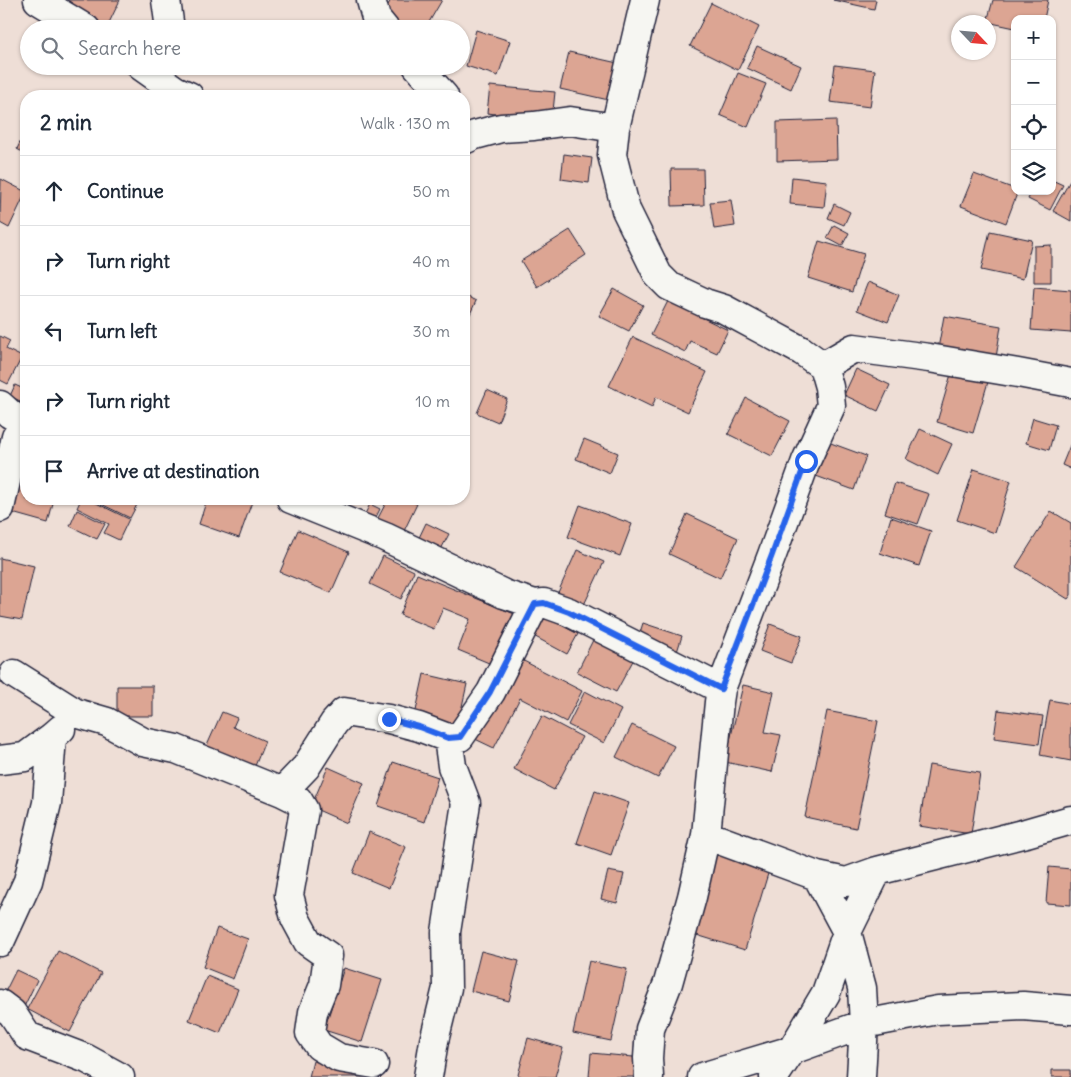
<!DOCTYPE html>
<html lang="en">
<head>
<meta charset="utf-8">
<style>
	body { margin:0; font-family:Delius,sans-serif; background:#f6f6f7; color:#1f2937 }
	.controls { position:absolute; right:15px; top:15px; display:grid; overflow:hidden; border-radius:10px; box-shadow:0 1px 4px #0004 }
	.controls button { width:45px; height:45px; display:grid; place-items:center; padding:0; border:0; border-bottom:1px solid #e0e1e3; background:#fff; color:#1f2937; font:25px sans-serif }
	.compass { position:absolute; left:951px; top:15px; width:45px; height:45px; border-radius:50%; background:#fff; box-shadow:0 1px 4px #0004; rotate:116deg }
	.stop { position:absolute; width:15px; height:15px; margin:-11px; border:4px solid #2563eb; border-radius:50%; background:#fff }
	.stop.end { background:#2563eb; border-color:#fff; box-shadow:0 1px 5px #0008 }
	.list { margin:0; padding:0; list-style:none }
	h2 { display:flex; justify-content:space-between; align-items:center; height:65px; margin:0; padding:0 20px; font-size:21px }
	h2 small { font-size:16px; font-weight:400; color:#747a83 }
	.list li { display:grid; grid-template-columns:32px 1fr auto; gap:15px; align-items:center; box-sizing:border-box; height:70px; padding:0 20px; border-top:1px solid #e0e1e3 }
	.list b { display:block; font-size:19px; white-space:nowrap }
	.list em { font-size:16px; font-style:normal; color:#747a83 }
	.icon { flex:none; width:28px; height:28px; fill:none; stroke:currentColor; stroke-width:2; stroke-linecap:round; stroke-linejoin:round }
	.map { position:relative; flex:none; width:1071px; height:1077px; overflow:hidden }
	.search { position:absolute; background:#fff; box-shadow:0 1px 4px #0004; left:20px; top:20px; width:450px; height:55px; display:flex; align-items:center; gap:12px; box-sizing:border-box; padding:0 18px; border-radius:28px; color:#747a83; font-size:19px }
	.panel { position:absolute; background:#fff; box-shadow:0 1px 4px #0004; left:20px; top:90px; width:450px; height:415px; border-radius:20px }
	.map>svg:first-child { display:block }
	.building { fill:#dca593; stroke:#22223b }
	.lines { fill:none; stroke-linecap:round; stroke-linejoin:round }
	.street-casing { stroke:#22223b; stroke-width:31 }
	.street { stroke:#f6f6f2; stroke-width:28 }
	.route { stroke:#2563eb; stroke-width:6 }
</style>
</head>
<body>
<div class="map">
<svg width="1071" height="1077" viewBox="0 0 1071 1077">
	<rect width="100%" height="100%" fill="#eeded6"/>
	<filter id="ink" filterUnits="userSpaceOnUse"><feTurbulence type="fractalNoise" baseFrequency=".02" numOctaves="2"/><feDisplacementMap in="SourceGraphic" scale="10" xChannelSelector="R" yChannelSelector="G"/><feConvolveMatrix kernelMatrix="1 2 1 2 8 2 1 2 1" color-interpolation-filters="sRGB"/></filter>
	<g filter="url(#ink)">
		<!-- building -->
		<path class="building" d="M 65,0 L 120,0 L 106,29 L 104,29 L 62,8 Z
			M 391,0 L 442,0 L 425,29 L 404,29 L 382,15 Z
			M 833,0 L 876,0 L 874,9 Z
			M 993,0 L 1048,0 L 1044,19 L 1015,19 L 1015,28 L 987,22 Z
			M 711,3 L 759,27 L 738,70 L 690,46 Z
			M 476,30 L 510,41 L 498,76 L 466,66 Z
			M 757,46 L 801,66 L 791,89 L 747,68 Z
			M 569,52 L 622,64 L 613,101 L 560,89 Z
			M 835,65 L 875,70 L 870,107 L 830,102 Z
			M 738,73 L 766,84 L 748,127 L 720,115 Z
			M 490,86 L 555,92 L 552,121 L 487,113 Z
			M 836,120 L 837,159 L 777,161 L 777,122 Z
			M 26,130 L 26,154 L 17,149 Z
			M 564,154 L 592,158 L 589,183 L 561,179 Z
			M 671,169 L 703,169 L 704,205 L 672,206 Z
			M 974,174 L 1015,189 L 1015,191 L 1018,191 L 1006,223 L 961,206 Z
			M 792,177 L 827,181 L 824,207 L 790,204 Z
			M 1,179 L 26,192 L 9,228 L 0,223 Z
			M 1071,179 L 1071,221 L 1053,211 Z
			M 1052,180 L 1063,185 L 1050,210 L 1028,199 L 1032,191 L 1052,191 Z
			M 731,200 L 735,226 L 714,229 L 710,202 Z
			M 834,204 L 850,212 L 844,225 L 828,218 Z
			M 834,225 L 849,233 L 842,246 L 827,238 Z
			M 570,230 L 586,255 L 537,287 L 521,261 Z
			M 990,231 L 1032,240 L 1023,279 L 981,270 Z
			M 819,241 L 864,254 L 852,292 L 808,278 Z
			M 1051,245 L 1051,282 L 1034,282 L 1034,246 Z
			M 868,282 L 899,295 L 888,322 L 857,310 Z
			M 1034,287 L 1071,290 L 1071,333 L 1031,330 Z
			M 614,289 L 643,305 L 629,331 L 599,316 Z
			M 464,295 L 476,301 L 464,327 Z
			M 668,301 L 728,330 L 717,353 L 690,341 L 685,352 L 651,335 Z
			M 944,316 L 1001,326 L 995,364 L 937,354 Z
			M 0,336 L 10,341 L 6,349 L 22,357 L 8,384 L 0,380 Z
			M 633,337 L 707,372 L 688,412 L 656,397 L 652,407 L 609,386 Z
			M 954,364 L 990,375 L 973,433 L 937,422 Z
			M 856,369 L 890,385 L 878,411 L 844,395 Z
			M 15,385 L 26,390 L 26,404 L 10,396 Z
			M 487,390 L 507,399 L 498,422 L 477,413 Z
			M 746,398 L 790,421 L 772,456 L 728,434 Z
			M 1033,418 L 1056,425 L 1049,450 L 1026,443 Z
			M 920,429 L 952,444 L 938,475 L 906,459 Z
			M 584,439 L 618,453 L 610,473 L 576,459 Z
			M 828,442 L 866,456 L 854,490 L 816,476 Z
			M 1071,443 L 1071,469 L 1062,465 Z
			M 17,465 L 26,467 L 26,499 L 54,500 L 48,523 L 5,511 Z
			M 974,469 L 1011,481 L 995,533 L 957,520 Z
			M 895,483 L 929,494 L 918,524 L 885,513 Z
			M 81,499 L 88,499 L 129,519 L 119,540 L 104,533 L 109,524 L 77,508 Z
			M 91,499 L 140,499 L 130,518 Z
			M 207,499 L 253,499 L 239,538 L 199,524 Z
			M 388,499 L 406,499 L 417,504 L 403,533 L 377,520 Z
			M 370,504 L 380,509 L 370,529 L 360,524 Z
			M 580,505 L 632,524 L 620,556 L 568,537 Z
			M 77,510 L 105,524 L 97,539 L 70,526 Z
			M 1051,511 L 1071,523 L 1071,595 L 1068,599 L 1016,567 Z
			M 687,514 L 738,538 L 720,578 L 669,554 Z
			M 891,517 L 931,531 L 919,566 L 880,553 Z
			M 426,523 L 449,534 L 438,555 L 416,544 Z
			M 298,530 L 349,552 L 331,593 L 280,572 Z
			M 577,550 L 604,562 L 582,609 L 556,597 Z
			M 383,556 L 414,571 L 401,599 L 370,584 Z
			M 0,558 L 34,566 L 22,620 L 0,616 Z
			M 417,574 L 517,615 L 496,666 L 458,650 L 470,619 L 443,608 L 434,629 L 400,615 Z
			M 538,613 L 578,634 L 567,654 L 528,633 Z
			M 643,623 L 682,636 L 676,655 L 637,642 Z
			M 770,624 L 802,636 L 791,663 L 760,651 Z
			M 596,634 L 636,655 L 616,692 L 577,672 Z
			M 516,657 L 582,691 L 566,722 L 520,698 L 494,748 L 473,738 Z
			M 424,674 L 467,684 L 457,729 L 414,720 Z
			M 743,685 L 774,692 L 765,732 L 781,735 L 772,772 L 725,762 Z
			M 117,686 L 153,686 L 153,716 L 117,716 Z
			M 585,691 L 621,710 L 604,743 L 568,725 Z
			M 1050,700 L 1071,704 L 1071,761 L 1040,755 Z
			M 998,710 L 1043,716 L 1039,744 L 994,738 Z
			M 827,711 L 878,721 L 856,828 L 805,817 Z
			M 222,712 L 237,718 L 233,727 L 265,741 L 253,771 L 205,750 Z
			M 542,716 L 582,737 L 554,790 L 514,769 Z
			M 632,725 L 674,746 L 658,778 L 616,757 Z
			M 393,762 L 438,777 L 424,822 L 378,806 Z
			M 929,765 L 980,773 L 971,834 L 919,826 Z
			M 328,767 L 364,783 L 347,823 L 311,807 Z
			M 595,791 L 629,803 L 611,855 L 577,843 Z
			M 369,832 L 406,847 L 389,888 L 353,873 Z
			M 715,850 L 770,867 L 745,950 L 690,933 Z
			M 1049,867 L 1071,869 L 1071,905 L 1046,903 Z
			M 608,871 L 624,874 L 617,903 L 601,899 Z
			M 217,928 L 248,939 L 233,979 L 203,967 Z
			M 58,951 L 101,973 L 70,1032 L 27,1009 Z
			M 481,951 L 519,961 L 509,1001 L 471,991 Z
			M 589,961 L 627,969 L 611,1041 L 573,1033 Z
			M 344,968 L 382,980 L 362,1042 L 324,1030 Z
			M 16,970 L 37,980 L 22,1011 L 1,1000 Z
			M 207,976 L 238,989 L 220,1033 L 189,1020 Z
			M 528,1038 L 563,1048 L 555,1077 L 523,1077 L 518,1075 Z
			M 591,1053 L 644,1058 L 642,1077 L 589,1077 Z
			M 313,1061 L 382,1077 L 309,1077 Z
			M 1052,1070 L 1071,1070 L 1071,1077 L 1052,1077 Z"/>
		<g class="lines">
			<!-- street casing -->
			<g class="street-casing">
				<path id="street" d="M 38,0 L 86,29
					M 166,0 L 170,29
					M 371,0 L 376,18 L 385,29
					M 645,0 L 615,128 L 612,155 L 626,210 L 658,275 L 669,286 L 705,303 L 724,309 L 802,351 L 823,366 L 829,387 L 831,406 L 806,461 L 772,555 L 721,689 L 719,702 L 706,835 L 692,897 L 668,983 L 650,1029 L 648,1058 L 649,1077
					M 141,66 L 175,90 L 189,96
					M 417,66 L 444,96
					M 464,140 L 475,135 L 501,128 L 534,126 L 570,121 L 615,128
					M 823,366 L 854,348 L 929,358 L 1018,373 L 1071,383
					M 0,405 L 10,414 L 26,424
					M 291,499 L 385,537 L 504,594 L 535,604 L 544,603 L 569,612 L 721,689
					M 0,508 L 16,437 L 26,425
					M 14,674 L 76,713 L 107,722 L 143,742 L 176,749 L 282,792 L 306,767 L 334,723 L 344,712 L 389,719 L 419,727 L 448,738 L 460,737 L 491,692 L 535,604
					M 0,760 L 25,757 L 52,737 L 61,729
					M 282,792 L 298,800 L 304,810 L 289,895 L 295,918 L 308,942 L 328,956 L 324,985 L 313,1012 L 310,1033 L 319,1046 L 339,1058 L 374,1064
					M 706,835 L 817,876 L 846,882 L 877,871 L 1026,833 L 1071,820
					M 817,876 L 847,932 L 862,988 L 864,1024 L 861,1077
					M 0,942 L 28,881 L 47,803 L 52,737
					M 0,1004 L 12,1013 L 27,1036 L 87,1059 L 120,1077
					M 428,1077 L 434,1041 L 447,988 L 446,932 L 466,803 L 452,766 L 448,738
					M 702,1077 L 792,1050 L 864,1024 L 938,1010 L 1023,1006 L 1071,1010
					M 774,1077 L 792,1050 L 826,993 L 847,932 L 877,871"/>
			</g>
			<!-- street -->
			<use href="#street" class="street"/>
		</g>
	</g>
	<g class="lines" filter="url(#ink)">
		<!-- route -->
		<path class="route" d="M 389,719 L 419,727 L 448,738 L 460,737 L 490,692 L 535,604 L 544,603 L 569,612 L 721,689 L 772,555 L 806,461"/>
	</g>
</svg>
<div class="controls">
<button>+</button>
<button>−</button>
<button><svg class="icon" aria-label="locate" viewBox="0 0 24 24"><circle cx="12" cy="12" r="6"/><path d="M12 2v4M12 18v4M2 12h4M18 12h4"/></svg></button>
<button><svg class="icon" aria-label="layers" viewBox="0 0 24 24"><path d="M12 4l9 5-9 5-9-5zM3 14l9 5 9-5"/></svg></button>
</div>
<svg class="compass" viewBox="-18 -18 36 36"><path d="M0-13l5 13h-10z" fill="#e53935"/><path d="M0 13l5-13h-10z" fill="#747a83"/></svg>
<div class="stop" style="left:806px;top:461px"></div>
<div class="stop end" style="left:389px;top:719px"></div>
<div class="search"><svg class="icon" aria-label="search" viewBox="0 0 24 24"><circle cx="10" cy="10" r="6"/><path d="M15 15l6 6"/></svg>Search here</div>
<section class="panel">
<h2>2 min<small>Walk · 130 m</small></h2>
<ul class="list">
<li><svg class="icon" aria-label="ahead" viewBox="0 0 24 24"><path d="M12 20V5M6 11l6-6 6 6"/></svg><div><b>Continue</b></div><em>50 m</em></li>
<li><svg class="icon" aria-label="right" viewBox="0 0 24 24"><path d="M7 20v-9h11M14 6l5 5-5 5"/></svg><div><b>Turn right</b></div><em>40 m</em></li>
<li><svg class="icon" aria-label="left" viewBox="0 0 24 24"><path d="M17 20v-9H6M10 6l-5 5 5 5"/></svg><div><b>Turn left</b></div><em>30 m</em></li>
<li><svg class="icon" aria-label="right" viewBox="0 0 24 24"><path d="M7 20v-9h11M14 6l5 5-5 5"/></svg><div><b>Turn right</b></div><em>10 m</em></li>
<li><svg class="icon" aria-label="arrive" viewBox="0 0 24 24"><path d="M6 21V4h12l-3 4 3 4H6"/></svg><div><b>Arrive at destination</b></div></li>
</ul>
</section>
</div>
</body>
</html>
